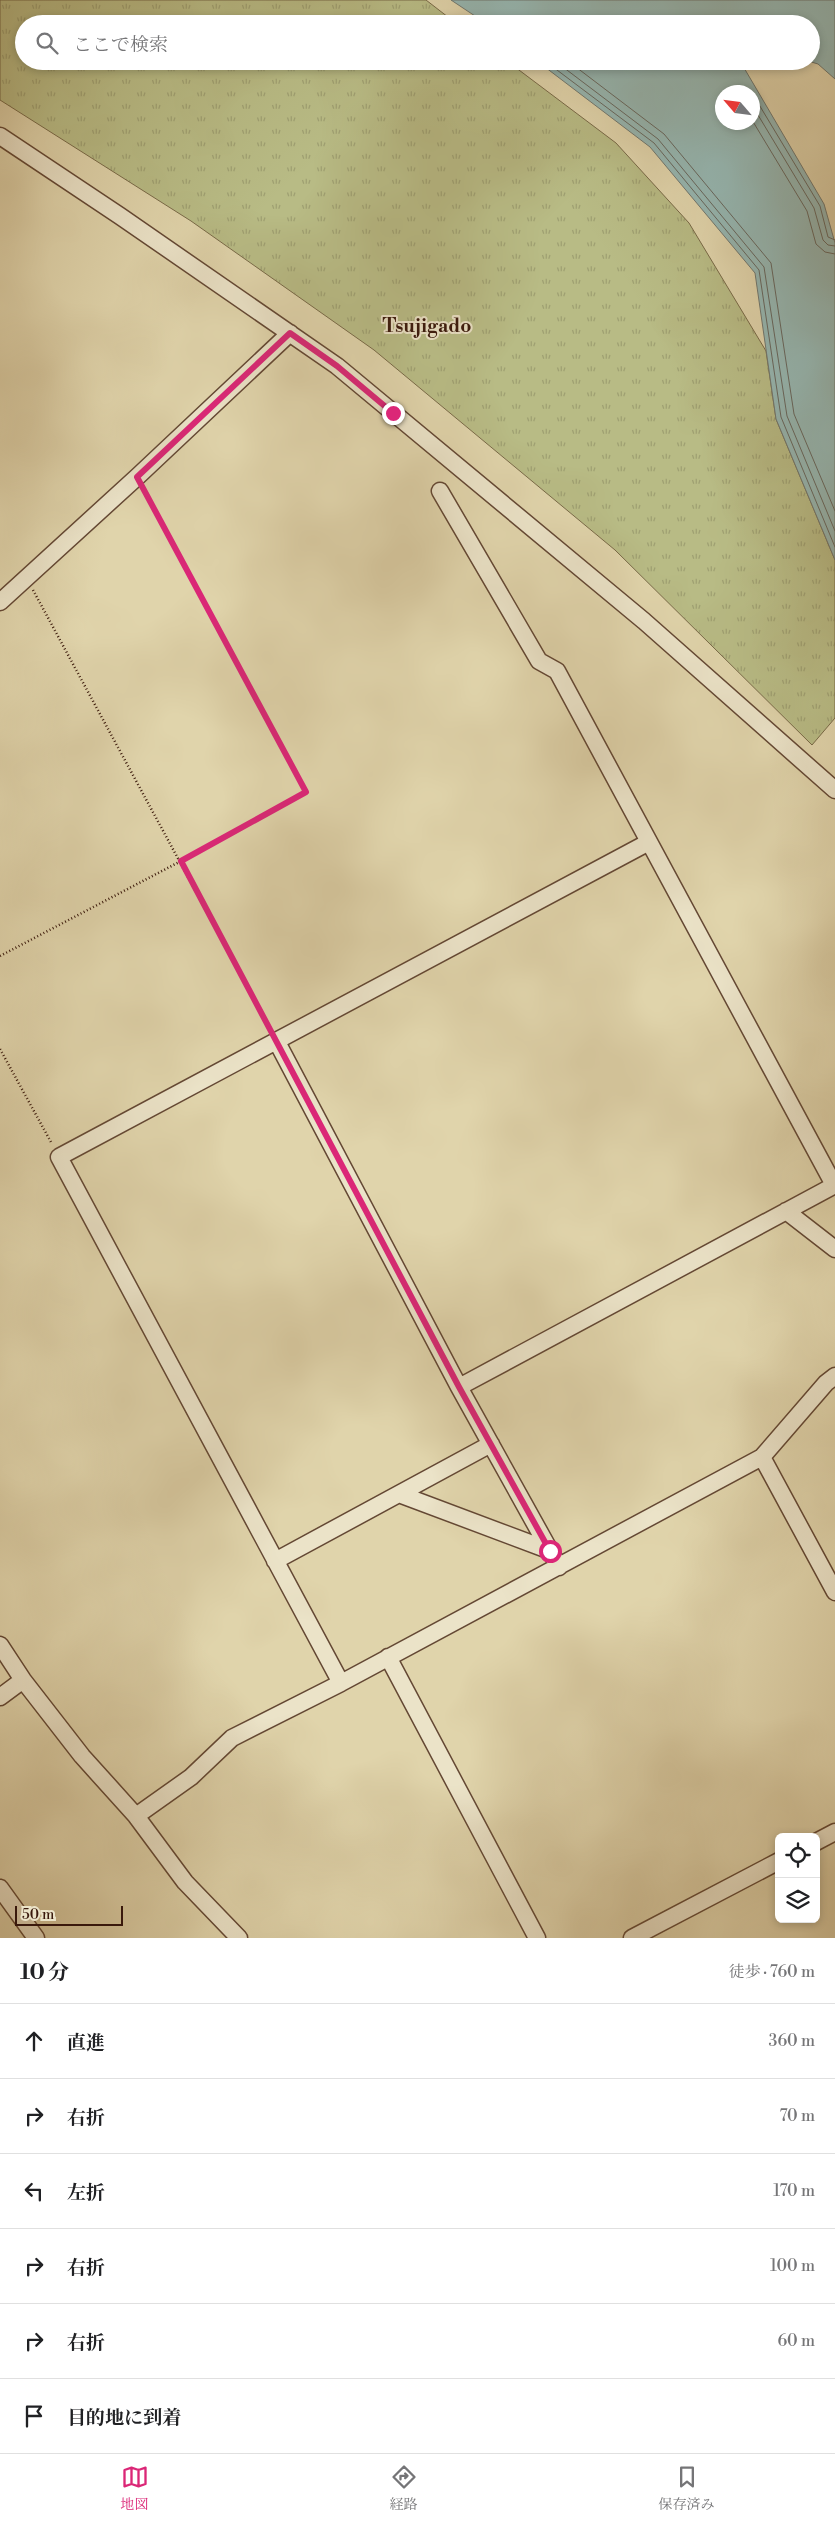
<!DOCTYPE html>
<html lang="ja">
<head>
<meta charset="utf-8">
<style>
	body { margin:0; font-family:"Libre Bodoni","Noto Serif JP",serif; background:#f6f6f6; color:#202124 }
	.controls { position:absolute; right:15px; bottom:15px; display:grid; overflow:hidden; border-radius:8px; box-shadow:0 2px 8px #0003 }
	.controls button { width:45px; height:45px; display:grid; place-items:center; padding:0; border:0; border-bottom:1px solid #e0e0e0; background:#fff; color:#202124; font:25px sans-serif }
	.compass { position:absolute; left:715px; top:85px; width:45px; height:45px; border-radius:50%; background:#fff; box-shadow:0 2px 8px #0003; rotate:298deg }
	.scale { position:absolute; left:15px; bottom:12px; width:108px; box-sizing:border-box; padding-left:5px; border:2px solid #3a190c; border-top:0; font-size:14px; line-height:18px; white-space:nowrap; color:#3a190c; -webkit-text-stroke:4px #ebe3c8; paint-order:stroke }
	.stop { position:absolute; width:15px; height:15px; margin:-11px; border:4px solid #db2777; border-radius:50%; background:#fff }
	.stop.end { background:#db2777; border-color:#fff; box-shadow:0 1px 5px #0008 }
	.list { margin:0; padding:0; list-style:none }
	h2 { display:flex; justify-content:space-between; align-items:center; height:65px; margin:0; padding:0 20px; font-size:21px }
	h2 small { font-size:16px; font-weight:400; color:#757577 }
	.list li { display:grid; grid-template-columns:32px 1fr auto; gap:15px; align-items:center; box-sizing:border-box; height:75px; padding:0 20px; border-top:1px solid #e0e0e0 }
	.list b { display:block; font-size:19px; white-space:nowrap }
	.list em { font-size:16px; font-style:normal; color:#757577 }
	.icon { flex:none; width:28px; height:28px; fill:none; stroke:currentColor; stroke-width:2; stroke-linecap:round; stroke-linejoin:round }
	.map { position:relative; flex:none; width:835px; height:1938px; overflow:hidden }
	.search { position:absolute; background:#fff; box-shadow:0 2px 8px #0003; left:15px; right:15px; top:15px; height:55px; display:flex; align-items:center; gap:12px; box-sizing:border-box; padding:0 18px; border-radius:28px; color:#757577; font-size:19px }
	.sheet { height:515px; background:#fff }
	nav { display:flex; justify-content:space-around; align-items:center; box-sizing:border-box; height:70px; border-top:1px solid #e0e0e0; background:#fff; font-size:14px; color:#757577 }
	nav a { display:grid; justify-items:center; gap:2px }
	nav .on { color:#db2777 }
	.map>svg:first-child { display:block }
	.grass { fill:url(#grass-tufts); stroke:#796a48 }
	.water { fill:#96b7b2; stroke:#717870; fill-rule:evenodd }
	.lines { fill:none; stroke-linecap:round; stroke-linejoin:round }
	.shore { stroke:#68685f; stroke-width:1 }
	.street-casing { stroke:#644834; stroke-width:19 }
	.path { stroke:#3a190c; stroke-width:2.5; stroke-dasharray:1 2.5; stroke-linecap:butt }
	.street { stroke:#ebe3c8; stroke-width:16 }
	.route { stroke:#db2777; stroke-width:6 }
	.labels { text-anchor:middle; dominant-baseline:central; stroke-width:4; stroke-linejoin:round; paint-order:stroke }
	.neighbourhood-label { font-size:19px; font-weight:bold; fill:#3a190c; stroke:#ebe3c8 }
</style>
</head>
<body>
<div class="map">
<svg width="835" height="1938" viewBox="0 0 835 1938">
	<defs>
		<pattern id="grass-tufts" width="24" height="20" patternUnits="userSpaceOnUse" patternTransform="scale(1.25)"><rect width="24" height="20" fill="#b8bb85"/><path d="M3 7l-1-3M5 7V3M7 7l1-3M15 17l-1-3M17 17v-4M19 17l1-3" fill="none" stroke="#9fa072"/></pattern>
	</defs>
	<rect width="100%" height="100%" fill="#e0d4ab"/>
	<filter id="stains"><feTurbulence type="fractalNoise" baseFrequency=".004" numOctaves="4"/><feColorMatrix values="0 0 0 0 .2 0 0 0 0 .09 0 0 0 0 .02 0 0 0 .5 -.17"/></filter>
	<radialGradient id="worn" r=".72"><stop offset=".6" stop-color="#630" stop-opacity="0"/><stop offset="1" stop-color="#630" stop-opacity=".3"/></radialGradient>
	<!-- grass -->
	<path class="grass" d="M 0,0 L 426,0 L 457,24 L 24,24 L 24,61 L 507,61 L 616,143 L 689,223 L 766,351 L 776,419 L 835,560 L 835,718 L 812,745 L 615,550 L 374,350 L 191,221 L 0,100 Z"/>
	<!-- water -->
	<path class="water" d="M 451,0 L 835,0 L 835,79 L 818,64 L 808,61 L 811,61 L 811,24 L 487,24 Z
		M 537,61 L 740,61 L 824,204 L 835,243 L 835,560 L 776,419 L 755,273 L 650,147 ZM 722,92 L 752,92 L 752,122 L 722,122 Z"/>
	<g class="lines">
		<!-- shore -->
		<path class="shore" d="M 545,61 L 654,143 L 759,270 L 781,417 L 835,547
			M 555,61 L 658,139 L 764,267 L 787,416 L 835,531
			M 568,61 L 664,134 L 771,263 L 794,414 L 835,511
			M 752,93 L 820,206 L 828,237 L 835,240
			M 752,105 L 814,208 L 823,240 L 828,245 L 835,246
			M 752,120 L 807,211 L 816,244 L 825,252 L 835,254"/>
		<!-- street casing -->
		<g class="street-casing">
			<path id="street" d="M 0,136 L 120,216 L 337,366 L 644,621 L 835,790
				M 440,491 L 539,661 L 557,671 L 834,1185
				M 0,602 L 137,477 L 290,333
				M 277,1042 L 459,1387 L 559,1567
				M 786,1211 L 835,1249
				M 459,1387 L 835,1185
				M 762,1457 L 835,1592
				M 399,1494 L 551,1551
				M 275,1561 L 491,1444
				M 0,1645 L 23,1680 L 82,1756 L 136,1816 L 185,1882 L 239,1938
				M 388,1657 L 537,1938
				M 341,1683 L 59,1157 L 649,842
				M 0,1697 L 23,1680
				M 136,1816 L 191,1777 L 232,1738 L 341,1683 L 762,1457 L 826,1383 L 835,1376
				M 816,1842 L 835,1832
				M 0,1888 L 36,1938
				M 632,1938 L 779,1861"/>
		</g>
		<!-- path -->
		<path class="path" d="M 33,590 L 269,1027
			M 0,956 L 181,861 L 306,792 L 145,491
			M 0,1049 L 52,1144"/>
		<!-- street -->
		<use href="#street" class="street"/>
	</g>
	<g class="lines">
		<!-- route -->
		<path class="route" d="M 393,413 L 337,366 L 290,333 L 137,477 L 306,792 L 181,861 L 459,1387 L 550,1551"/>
	</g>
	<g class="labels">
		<!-- neighbourhood labels -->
		<g class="neighbourhood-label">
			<text x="427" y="326">Tsujigado</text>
		</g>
	</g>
	<rect width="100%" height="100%" filter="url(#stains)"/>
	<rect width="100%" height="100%" fill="url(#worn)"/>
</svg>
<div class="controls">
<button><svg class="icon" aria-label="locate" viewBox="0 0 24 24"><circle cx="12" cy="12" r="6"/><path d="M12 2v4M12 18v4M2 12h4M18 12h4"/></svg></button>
<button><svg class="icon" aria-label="layers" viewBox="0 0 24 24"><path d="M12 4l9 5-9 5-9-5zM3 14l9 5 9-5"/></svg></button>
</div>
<svg class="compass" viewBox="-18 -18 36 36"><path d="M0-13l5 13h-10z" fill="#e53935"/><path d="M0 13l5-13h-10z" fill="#757577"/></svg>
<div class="scale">50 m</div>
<div class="stop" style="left:550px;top:1551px"></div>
<div class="stop end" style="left:393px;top:413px"></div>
<div class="search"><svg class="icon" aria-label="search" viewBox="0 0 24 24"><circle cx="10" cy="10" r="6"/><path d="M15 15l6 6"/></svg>ここで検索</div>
</div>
<section class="sheet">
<h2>10 分<small>徒歩 · 760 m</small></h2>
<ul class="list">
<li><svg class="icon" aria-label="ahead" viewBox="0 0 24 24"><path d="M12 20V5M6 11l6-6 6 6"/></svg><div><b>直進</b></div><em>360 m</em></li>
<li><svg class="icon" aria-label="right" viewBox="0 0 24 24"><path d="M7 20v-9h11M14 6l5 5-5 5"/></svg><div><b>右折</b></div><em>70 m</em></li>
<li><svg class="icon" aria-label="left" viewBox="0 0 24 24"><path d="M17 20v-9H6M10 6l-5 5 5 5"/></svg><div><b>左折</b></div><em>170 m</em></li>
<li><svg class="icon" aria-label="right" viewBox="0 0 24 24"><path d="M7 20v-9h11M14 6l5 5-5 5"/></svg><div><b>右折</b></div><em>100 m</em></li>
<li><svg class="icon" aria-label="right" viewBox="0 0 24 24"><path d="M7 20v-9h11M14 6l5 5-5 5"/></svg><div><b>右折</b></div><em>60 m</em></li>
<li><svg class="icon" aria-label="arrive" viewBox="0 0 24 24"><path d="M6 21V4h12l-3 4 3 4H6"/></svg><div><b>目的地に到着</b></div></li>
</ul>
</section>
<nav>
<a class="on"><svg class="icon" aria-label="map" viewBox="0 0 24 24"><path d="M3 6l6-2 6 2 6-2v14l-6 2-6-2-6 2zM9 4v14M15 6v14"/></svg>地図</a>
<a><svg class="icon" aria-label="directions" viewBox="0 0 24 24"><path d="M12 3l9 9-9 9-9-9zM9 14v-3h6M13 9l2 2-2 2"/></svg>経路</a>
<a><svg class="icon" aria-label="saved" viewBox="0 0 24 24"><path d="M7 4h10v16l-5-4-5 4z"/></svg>保存済み</a>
</nav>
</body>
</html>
